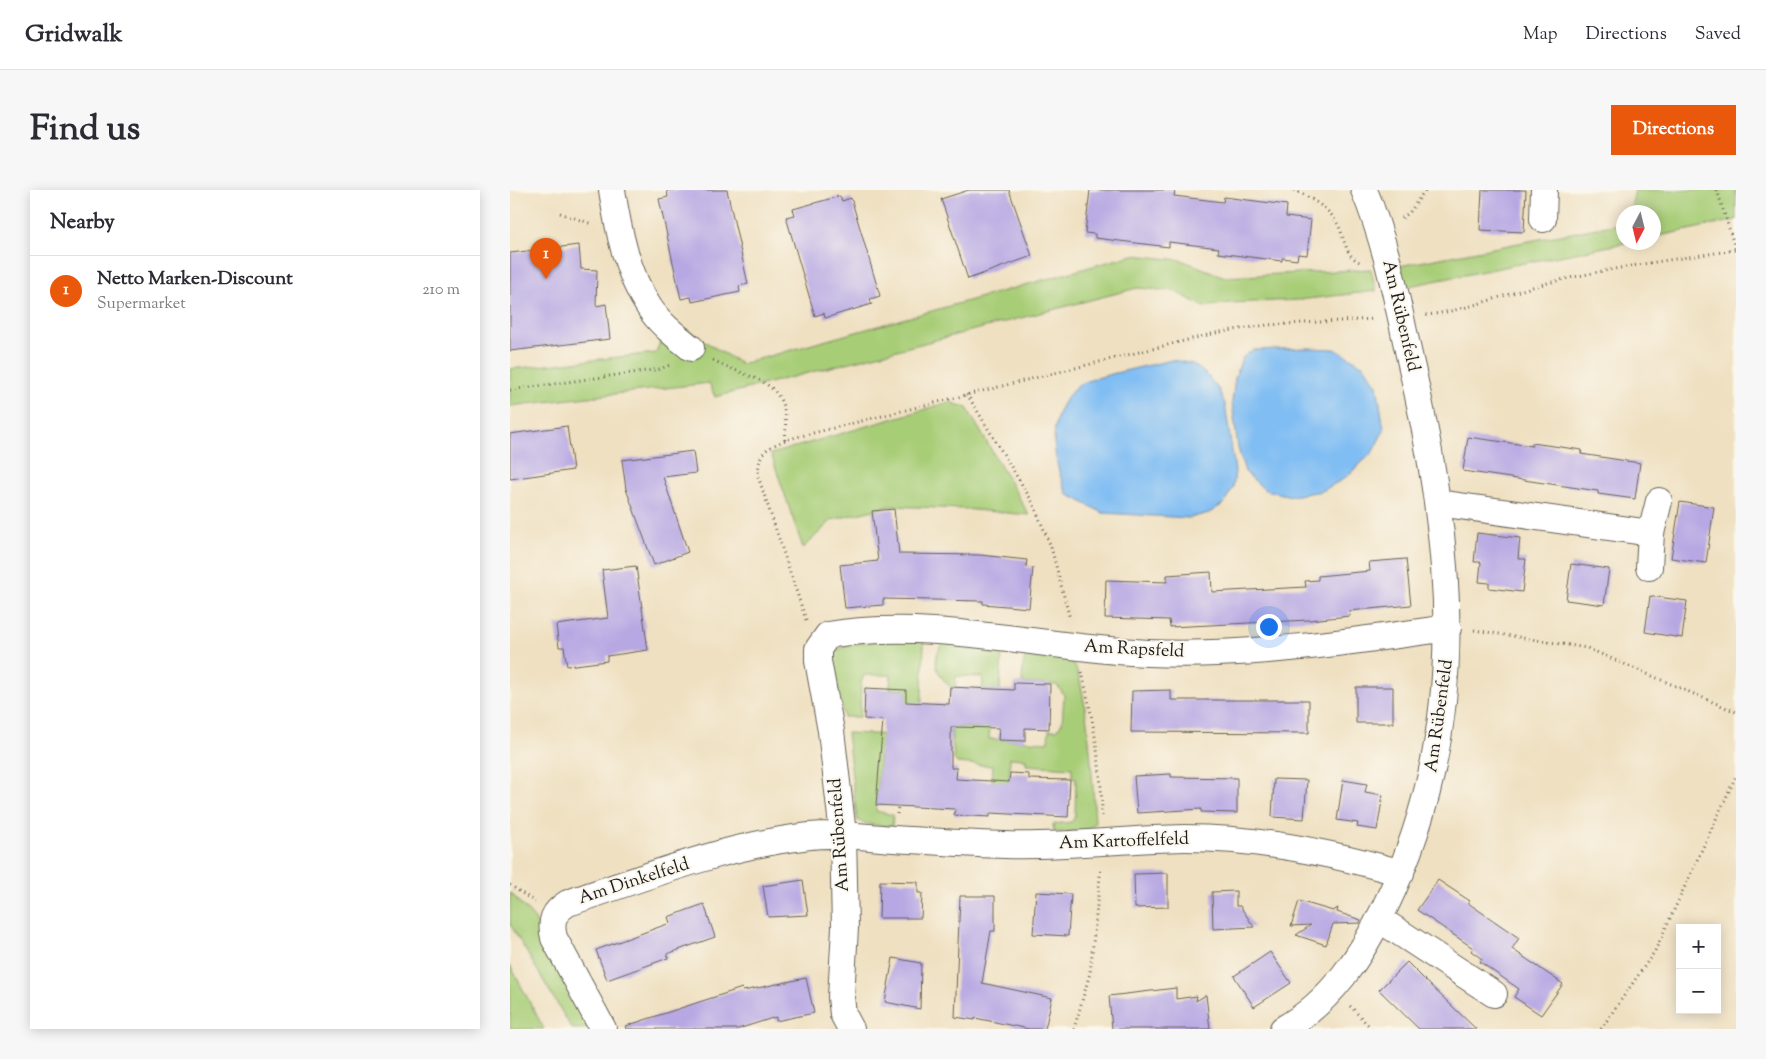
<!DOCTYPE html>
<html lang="en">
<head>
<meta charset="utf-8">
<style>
	body { margin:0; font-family:"Sorts Mill Goudy",serif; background:#f7f7f7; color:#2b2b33 }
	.controls { position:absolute; right:15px; bottom:15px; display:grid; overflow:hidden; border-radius:0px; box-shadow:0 2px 12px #0003 }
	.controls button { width:45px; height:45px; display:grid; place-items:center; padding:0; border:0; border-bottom:1px solid #e1e1e2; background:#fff; color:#2b2b33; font:25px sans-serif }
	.compass { position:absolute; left:1106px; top:15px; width:45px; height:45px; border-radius:50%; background:#fff; box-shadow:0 2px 12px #0003; rotate:187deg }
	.you { position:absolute; left:758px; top:436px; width:18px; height:18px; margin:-12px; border:4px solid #fff; border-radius:50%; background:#1a73e8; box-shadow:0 0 0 8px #1a73e833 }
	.badge { display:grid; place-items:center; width:32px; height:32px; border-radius:50%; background:#ea580c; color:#fff; font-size:16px; font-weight:700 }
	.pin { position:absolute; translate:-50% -41px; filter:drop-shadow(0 1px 2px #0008) }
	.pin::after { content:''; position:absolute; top:26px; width:18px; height:15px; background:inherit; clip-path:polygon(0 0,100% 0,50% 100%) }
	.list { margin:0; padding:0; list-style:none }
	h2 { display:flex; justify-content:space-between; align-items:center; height:65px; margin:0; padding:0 20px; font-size:21px }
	h2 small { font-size:16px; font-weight:400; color:#7c7c81 }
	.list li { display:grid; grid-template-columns:32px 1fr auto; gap:15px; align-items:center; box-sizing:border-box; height:70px; padding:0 20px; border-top:1px solid #e1e1e2 }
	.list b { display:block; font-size:19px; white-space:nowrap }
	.list p { margin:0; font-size:16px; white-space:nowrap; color:#7c7c81 }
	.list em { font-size:16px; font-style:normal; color:#7c7c81 }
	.map { position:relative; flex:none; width:1226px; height:839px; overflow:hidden; border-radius:0px }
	header { display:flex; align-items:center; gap:30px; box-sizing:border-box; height:70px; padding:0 25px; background:#fff; border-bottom:1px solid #e1e1e2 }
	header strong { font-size:24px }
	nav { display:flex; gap:28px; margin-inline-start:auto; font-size:18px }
	.intro { display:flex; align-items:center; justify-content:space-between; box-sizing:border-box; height:120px; padding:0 30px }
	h1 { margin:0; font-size:35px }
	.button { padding:12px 22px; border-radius:0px; background:#ea580c; color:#fff; font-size:18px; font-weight:700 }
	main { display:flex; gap:30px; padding:0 30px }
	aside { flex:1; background:#fff; border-radius:0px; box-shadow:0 2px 12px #0003 }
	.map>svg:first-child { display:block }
	.green { fill:#a8cd77; stroke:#62744a }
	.water { fill:#80bdf3; stroke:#4e6c88 }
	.building { fill:#b7a8e3 }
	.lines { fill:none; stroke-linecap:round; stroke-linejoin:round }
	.minor-casing { stroke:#666156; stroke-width:28 }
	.path { stroke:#666156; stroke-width:3; stroke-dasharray:1 4; stroke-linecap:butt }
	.minor { stroke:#fff; stroke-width:26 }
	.labels { text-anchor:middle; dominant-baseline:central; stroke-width:4; stroke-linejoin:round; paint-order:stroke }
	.street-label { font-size:18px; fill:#1c1c1c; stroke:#fbf7ec }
</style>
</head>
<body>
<header>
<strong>Gridwalk</strong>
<nav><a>Map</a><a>Directions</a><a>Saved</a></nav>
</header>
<div class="intro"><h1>Find us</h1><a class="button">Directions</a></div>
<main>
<aside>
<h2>Nearby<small></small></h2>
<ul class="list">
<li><span class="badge">1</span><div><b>Netto Marken-Discount</b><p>Supermarket</p></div><em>210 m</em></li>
</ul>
</aside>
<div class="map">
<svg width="1226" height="839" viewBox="0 0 1226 839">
	<rect width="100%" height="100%" fill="#fbf7ec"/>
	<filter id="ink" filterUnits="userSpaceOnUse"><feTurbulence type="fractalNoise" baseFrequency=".02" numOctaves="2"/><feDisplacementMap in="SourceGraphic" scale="10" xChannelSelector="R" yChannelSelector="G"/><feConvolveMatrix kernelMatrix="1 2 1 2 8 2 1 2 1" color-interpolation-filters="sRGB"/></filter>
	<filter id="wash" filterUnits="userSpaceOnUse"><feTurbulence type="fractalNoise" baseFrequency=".0096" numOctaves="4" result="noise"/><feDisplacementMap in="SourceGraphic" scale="20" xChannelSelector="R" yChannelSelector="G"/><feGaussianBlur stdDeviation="1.12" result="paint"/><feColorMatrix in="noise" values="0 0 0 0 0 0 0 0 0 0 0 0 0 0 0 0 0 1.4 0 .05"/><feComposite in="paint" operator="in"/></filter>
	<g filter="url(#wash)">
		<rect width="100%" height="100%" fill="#efe0c1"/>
		<!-- green -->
		<path class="green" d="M 1125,0 L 1226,0 L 1226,30 L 1144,47 L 1144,22 L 1120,22 Z
			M 1113,33 L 1115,53 L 894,97 L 889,76 Z
			M 623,65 L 671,70 L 715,87 L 861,79 L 866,101 L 789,110 L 720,113 L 694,117 L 664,101 L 627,98 L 205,207 L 199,193 L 0,216 L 0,179 L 146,163 L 151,149 L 164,132 L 231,174 Z
			M 440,212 L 457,218 L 519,325 L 454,319 L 380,316 L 322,330 L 293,358 L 261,264 Z
			M 414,451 L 411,532 L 395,531 L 396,500 L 380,499 L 381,485 L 354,485 L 351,493 L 350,527 L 334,527 L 320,465 C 338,447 389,452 414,451 Z
			M 433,452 L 492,458 L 489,525 L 480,538 L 479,549 L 538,552 L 539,540 L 547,540 L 552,533 L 554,505 L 547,495 L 512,493 C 513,483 511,469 520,462 C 535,464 553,463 564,475 C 577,492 584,607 585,633 L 578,641 L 544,642 L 543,634 L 562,632 L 565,626 L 566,588 L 562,587 L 562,578 L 516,575 L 516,569 L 500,568 L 498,617 L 481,616 L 483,576 L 447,573 L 444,569 L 441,537 L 470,538 L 473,487 L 446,486 L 445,497 L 440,497 C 425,481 421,471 433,452 Z
			M 337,543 L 410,546 L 370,563 L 366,621 L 383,625 L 382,637 L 358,634 L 347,630 Z
			M 0,702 L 24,728 L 84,839 L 62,839 L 0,734 Z
			M 0,775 L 34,839 L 0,839 Z"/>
		<!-- water -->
		<path class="water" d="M 798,158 L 825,159 L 854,176 L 867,195 L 874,240 L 862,263 L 835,288 L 812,301 L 781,306 L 755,300 L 735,282 L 728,258 L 722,212 L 725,188 L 732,168 L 743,160 Z
			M 662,170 L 683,174 L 697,185 L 709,200 L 715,214 L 725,281 L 723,298 L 713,314 L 699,323 L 679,328 L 593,323 L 557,304 C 542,268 534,223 569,195 C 577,188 646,174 662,170 Z"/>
		<g id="blocks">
			<!-- building -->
			<path class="building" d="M 157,0 L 217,0 L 238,94 L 229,96 L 230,102 L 182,112 L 181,107 L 171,109 L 149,9 L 158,7 Z
				M 459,0 L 499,0 L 522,66 L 458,89 L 431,9 Z
				M 580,0 L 665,0 L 664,6 L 713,12 L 714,7 L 777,15 L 776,27 L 801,30 L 797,65 L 788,64 L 787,70 L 772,68 L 772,71 L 708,63 L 709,58 L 659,52 L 659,57 L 585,48 L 585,44 L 575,43 Z
				M 972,0 L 1016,0 L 1014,42 L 970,40 Z
				M 330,6 L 332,11 L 341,8 L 370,106 L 360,109 L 362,114 L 315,128 L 314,123 L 305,126 L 276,27 L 285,25 L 283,19 Z
				M 69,55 L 71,79 L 87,80 L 86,116 L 96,114 L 100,149 L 0,161 L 0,63 Z
				M 57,236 L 63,280 L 0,289 L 0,244 Z
				M 958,247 L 1022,256 L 1022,253 L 1072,260 L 1071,264 L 1130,273 L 1125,309 L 1088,304 L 1088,301 L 953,281 Z
				M 183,261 L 186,283 L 153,287 L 178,362 L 144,375 L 116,299 L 112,270 Z
				M 1170,312 L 1204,317 L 1196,373 L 1161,368 Z
				M 384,319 L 389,364 L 470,365 L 517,370 L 516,377 L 523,378 L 519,418 L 473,414 L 473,411 L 373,409 L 373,415 L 335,418 L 330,375 L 368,371 L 362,321 Z
				M 967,343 L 1010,348 L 1008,369 L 1016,369 L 1012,402 L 979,398 L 979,393 L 969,392 L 971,372 L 964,372 Z
				M 896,369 L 901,415 L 839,421 L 840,426 L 799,430 L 660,437 L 659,430 L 595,428 L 596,390 L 657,392 L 657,385 L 701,382 L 702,402 L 796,397 L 795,391 L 808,390 L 808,386 L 860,381 L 859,372 Z
				M 1061,374 L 1099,379 L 1094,415 L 1056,410 Z
				M 126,376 L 138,460 L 97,466 L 97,471 L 57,476 L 54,457 L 49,457 L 46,435 L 98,428 L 92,380 Z
				M 1140,406 L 1177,411 L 1172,448 L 1135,442 Z
				M 504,493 L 540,494 L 539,539 L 515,538 L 515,551 L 488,550 L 489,538 L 441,537 L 441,578 L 447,578 L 446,589 L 499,592 L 500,583 L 519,584 L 519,589 L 560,590 L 558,627 L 480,623 L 480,627 L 444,625 L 445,619 L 366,615 L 373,530 L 354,529 L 355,498 L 396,500 L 396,512 L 439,514 L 440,497 L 504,500 Z
				M 846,497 L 883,497 L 883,533 L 846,533 Z
				M 661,500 L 661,510 L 799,510 L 799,543 L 621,542 L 622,501 Z
				M 661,584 L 661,587 L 727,588 L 727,623 L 691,622 L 691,619 L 627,623 L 624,586 Z
				M 764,589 L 797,590 L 794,629 L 762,627 Z
				M 833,590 L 857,594 L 855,602 L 873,605 L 867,640 L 847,637 L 848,633 L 827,630 Z
				M 658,683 L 658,717 L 625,718 L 624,684 Z
				M 293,690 L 298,725 L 258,727 L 253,696 Z
				M 928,690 L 960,711 L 958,713 L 1009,748 L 1002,759 L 1053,794 L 1031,825 L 1004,807 L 1009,799 L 970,772 L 972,769 L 961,761 L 963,758 L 907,720 Z
				M 370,691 L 408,692 L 408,703 L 412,703 L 411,728 L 369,728 Z
				M 726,701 L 726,716 L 730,716 L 744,737 L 703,739 L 702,702 Z
				M 526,702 L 561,704 L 558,746 L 523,744 Z
				M 450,706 L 485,706 L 485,741 L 481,741 L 472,793 L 542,808 L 535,839 L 519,839 L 465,828 L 465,830 L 445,827 Z
				M 789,711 L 823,721 L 828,718 L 827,722 L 851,730 L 850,733 L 823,734 L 816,755 L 786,745 L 801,735 L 781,736 Z
				M 194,714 L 205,747 L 157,764 L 158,768 L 97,790 L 86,760 L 160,733 L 158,727 Z
				M 760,762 L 781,793 L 744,817 L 724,786 Z
				M 383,768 L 411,773 L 410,819 L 375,812 Z
				M 897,772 L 917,792 L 966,839 L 909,839 L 869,800 Z
				M 296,788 L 304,823 L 266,831 L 266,827 L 228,839 L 117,839 L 116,836 L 232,798 L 233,801 Z
				M 666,798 L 666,809 L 687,806 L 686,811 L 696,805 L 700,839 L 602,839 L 599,806 Z"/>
		</g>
	</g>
	<g filter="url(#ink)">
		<use href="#blocks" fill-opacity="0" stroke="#666156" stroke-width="1"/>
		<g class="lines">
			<!-- minor casing -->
			<g class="minor-casing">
				<path id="minor" d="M 102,0 C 108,39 117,84 139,117 C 150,134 166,146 181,158
					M 1033,29 L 1034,0
					M 928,313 L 1141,343
					M 1139,377 L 1141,343 L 1149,311
					M 869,729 L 984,804
					M 93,839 L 44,748 C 40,731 43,722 58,713 C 136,687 217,655 300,646 C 328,643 356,647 384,649 C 421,651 458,654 495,655 C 555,657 614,649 674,648 C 748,648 820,662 891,683
					M 341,839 L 333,824 L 331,807 L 335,738 L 333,644 L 321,541 L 308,471 L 308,459 L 318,445 C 426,428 531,458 638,463 C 739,467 838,452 938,438
					M 773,839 C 821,812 852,765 875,717 C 963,535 943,356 899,165 C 887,110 876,53 854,0"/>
			</g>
			<!-- path -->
			<path class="path" d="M 784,0 C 800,8 818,17 827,33 C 835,46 834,66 850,72
				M 1207,0 L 1226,61
				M 50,23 L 82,34
				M 892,28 L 900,22 L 915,0
				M 916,125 C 954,121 990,106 1026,96 C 1091,79 1159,70 1225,60
				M 203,170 C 246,193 281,187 275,250
				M 0,200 L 150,179 L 160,175
				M 457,204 L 523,313 L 541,357 L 560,429
				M 296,430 L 248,286 C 249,261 254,260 275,250 L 710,142 L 757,135 L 865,129
				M 964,440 L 1077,458 L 1226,522
				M 572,482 C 583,530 592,577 592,626
				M 387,624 L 388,616
				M 0,695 L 25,712
				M 840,816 L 862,839
				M 564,839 L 580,783 L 591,677
				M 1091,839 L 1145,761 L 1226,586"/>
			<!-- minor -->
			<use href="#minor" class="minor"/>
		</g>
	</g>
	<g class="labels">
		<!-- street labels -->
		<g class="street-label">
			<text transform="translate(890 126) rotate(77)">Am Rübenfeld</text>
			<text transform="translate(624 460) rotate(3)">Am Rapsfeld</text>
			<text transform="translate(930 526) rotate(-82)">Am Rübenfeld</text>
			<text transform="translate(330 645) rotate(-94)">Am Rübenfeld</text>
			<text transform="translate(614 652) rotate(-2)">Am Kartoffelfeld</text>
			<text transform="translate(124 692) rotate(-18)">Am Dinkelfeld</text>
		</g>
	</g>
</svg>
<div class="controls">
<button>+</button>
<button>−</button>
</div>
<svg class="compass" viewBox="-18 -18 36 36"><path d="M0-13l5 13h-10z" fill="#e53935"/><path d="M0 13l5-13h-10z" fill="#7c7c81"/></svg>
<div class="you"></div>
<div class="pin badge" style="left:36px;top:89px">1</div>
</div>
</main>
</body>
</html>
